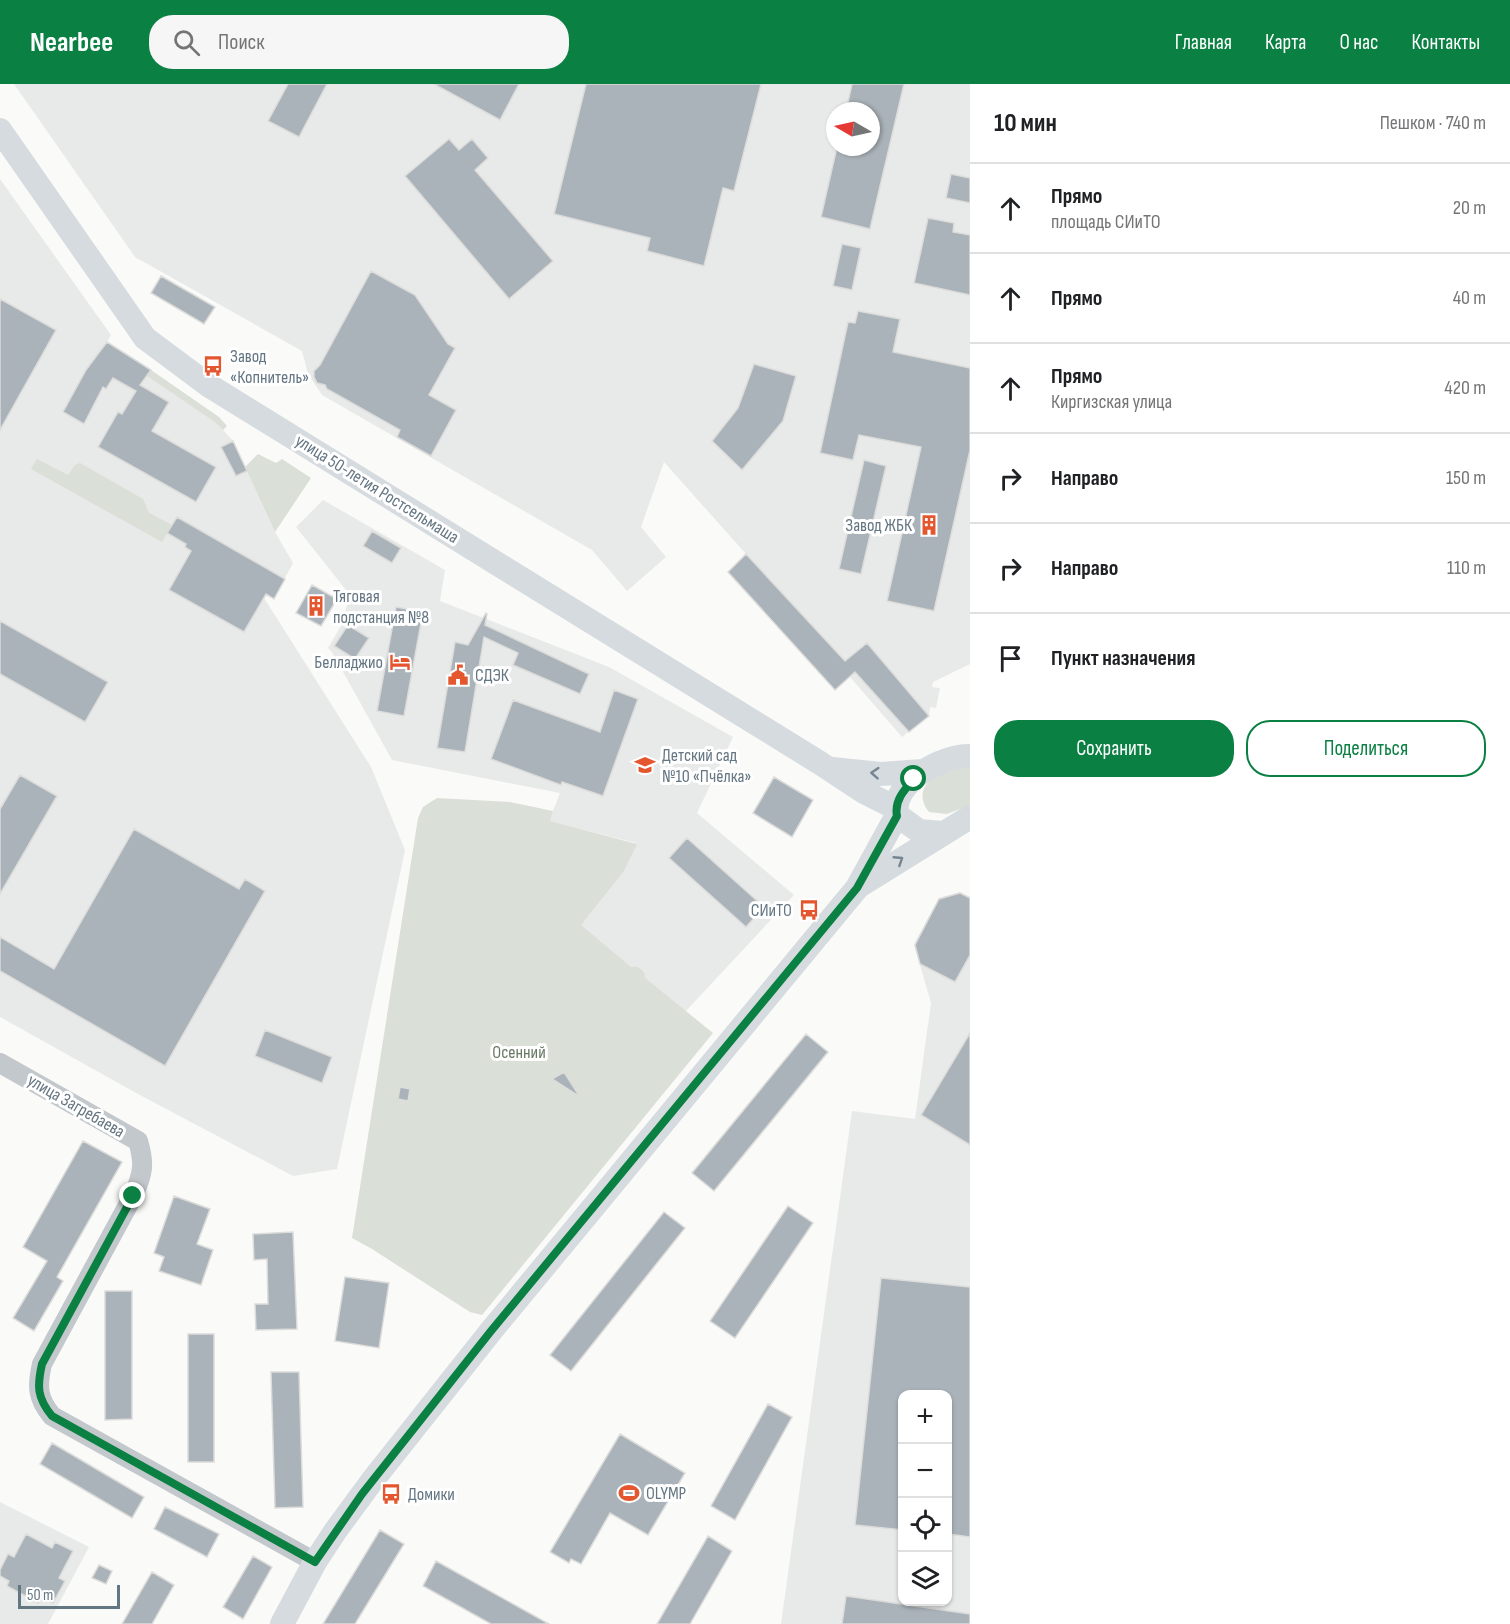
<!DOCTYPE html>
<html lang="ru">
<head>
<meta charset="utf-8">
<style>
	body { margin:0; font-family:"Sofia Sans Condensed",sans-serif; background:#f6f6f6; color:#202124 }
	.controls { position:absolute; right:18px; bottom:18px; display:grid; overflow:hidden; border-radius:12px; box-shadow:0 2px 4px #0004 }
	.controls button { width:54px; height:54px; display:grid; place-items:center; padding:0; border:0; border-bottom:2px solid #e0e0e0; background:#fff; color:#202124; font:30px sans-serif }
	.compass { position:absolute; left:826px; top:18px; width:54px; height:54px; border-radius:50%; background:#fff; box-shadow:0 2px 4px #0004; rotate:279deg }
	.scale { position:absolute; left:18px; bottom:15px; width:102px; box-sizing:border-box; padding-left:6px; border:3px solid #657683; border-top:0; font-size:16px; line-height:21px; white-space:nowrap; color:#657683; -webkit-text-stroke:4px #fff; paint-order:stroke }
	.stop { position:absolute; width:18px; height:18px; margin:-14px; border:4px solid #0b8043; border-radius:50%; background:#fff }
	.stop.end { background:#0b8043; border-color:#fff; box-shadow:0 2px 6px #0008 }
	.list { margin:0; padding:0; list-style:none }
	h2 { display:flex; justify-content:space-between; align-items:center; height:78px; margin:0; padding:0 24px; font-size:26px }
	h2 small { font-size:20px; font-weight:400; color:#757577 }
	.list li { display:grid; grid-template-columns:39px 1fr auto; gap:18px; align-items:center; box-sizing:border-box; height:90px; padding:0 24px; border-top:2px solid #e0e0e0 }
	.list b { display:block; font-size:22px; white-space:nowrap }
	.list p { margin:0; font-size:20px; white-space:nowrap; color:#757577 }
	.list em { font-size:20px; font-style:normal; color:#757577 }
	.actions { display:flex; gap:12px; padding:18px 24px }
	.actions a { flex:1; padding:14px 0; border:2px solid #0b8043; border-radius:24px; text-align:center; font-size:21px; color:#0b8043 }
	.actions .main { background:#0b8043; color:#fff }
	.icon { flex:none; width:33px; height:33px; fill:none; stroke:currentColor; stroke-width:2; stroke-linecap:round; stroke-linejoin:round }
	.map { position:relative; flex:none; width:970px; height:1540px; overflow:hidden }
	header { display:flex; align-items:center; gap:36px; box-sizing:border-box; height:84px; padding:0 30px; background:#0b8043; color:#fff }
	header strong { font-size:28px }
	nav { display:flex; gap:33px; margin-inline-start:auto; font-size:21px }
	.search { width:420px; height:54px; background:#f6f6f6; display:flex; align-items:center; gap:15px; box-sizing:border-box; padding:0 21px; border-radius:24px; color:#757577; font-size:22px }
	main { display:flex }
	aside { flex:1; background:#fff }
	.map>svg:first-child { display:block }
	.built { fill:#e8e9e9; fill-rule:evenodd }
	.green { fill:#dadfd7 }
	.building { fill:#aab3b9; stroke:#dcdcda; stroke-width:1.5 }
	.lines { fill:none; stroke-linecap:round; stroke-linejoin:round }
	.minor { stroke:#c3c8cc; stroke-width:20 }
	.major { stroke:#d6dbdf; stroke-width:24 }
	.oneway { stroke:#768591 }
	.route { stroke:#0b8043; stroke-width:8 }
	.labels { text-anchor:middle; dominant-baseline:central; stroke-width:6; stroke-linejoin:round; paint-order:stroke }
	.poi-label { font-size:18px; fill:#657683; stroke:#fff; text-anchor:start }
	.street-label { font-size:18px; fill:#657683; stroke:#fff }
	.park-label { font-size:18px; fill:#687a64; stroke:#fff }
</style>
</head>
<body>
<header>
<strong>Nearbee</strong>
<div class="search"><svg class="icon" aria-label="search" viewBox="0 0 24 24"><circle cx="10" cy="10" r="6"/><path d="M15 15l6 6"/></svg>Поиск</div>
<nav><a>Главная</a><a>Карта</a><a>О нас</a><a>Контакты</a></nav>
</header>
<main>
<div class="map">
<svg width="970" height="1540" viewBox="0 0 970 1540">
	<rect width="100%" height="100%" fill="#fafaf8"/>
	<!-- built -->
	<path class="built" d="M 14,0 L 970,0 L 970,580 L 933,598 L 932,603 L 940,604 L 936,624 L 930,623 L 929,632 L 902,653 L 850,593 L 835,606 L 797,562 L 746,470 L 664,378 L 641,443 L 666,473 L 627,507 L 592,466 L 322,311 L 308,290 L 302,267 L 135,173 ZM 835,27 L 871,27 L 871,63 L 835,63 Z
		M 0,95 L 111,251 L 107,258 L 151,286 L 147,292 L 216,338 L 233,357 L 275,448 L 293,479 L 274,515 L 266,510 L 264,514 L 371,683 L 405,766 L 337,1085 L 293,1092 L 138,1010 L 0,933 Z
		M 323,416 L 445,486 L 440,517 L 609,583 L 733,653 L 697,729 L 794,811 L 685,928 L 580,841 L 624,787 L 636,759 L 549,737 L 560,709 L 392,676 L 332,568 L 328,564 L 341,542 L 350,511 L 296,443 Z
		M 960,808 L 970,813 L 970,1540 L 781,1540 L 852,1027 L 915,1035 L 931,919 L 914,860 L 939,814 ZM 902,1310 L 948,1310 L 948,1518 L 902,1518 Z
		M 0,1418 L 89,1463 L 48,1540 L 0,1540 Z"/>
	<!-- green -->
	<path class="green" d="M 151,286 L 219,333 L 227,342 L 223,346 L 215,338 L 147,292 Z
		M 258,370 L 276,379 L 282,375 L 311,394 L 275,448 L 245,383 Z
		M 37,375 L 68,391 L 75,381 L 80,379 L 143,415 L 149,429 L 172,441 L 162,458 L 31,385 Z
		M 970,682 L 970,721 L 947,730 L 929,728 C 907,699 946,685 970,682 Z
		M 437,714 L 510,718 L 553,727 L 550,737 L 637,760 L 624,787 L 581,841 L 631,883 L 638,883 L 644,888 L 645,894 L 713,949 L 482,1231 L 470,1228 L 372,1165 L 352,1154 L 418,734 L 423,723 Z"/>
	<!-- building -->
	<path class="building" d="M 288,0 L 327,0 L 299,53 L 268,37 Z
		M 434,0 L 519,0 L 500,36 Z
		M 586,0 L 761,0 L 734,107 L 723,104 L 704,182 L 647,167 L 650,154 L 554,130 Z
		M 852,0 L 904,0 L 870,145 L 821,133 L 837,63 L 871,63 L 871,27 L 846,27 Z
		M 449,55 L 459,66 L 472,55 L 488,74 L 475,86 L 553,177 L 509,215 L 405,92 Z
		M 951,90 L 970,94 L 970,119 L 946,114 Z
		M 928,134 L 954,139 L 953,148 L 970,151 L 970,211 L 914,199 Z
		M 842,160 L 861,164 L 852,206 L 833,202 Z
		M 371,187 L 415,211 L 448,260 L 455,264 L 429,311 L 456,326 L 431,372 L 397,353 L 400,346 L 327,305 L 325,301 L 317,299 L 314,293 L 314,287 L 320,281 Z
		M 161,192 L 215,223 L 204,240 L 151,209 Z
		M 0,215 L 56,246 L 0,346 Z
		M 858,227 L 900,235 L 893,268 L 970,284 L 970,366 L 934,527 L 887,517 L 921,363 L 859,351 L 853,376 L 820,369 L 848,238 L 855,239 Z
		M 107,258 L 151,286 L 140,301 L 169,318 L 152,347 L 216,383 L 196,418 L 98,363 L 118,328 L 122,330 L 136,307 L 113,294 L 106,305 L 103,303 L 84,340 L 63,328 L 86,286 Z
		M 754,280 L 796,292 L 783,337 L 742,386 L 712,357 L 738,324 Z
		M 233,357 L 247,387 L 236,392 L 221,363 Z
		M 864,376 L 886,382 L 861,490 L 839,485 Z
		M 177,433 L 285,495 L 274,515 L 266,510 L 244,548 L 169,506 L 191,467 L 185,463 L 186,460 L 167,449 Z
		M 372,447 L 401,464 L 392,479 L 363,462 Z
		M 746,470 L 845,577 L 867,559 L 929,632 L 909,648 L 855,588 L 835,606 L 728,488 Z
		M 312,501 L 337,515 L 321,542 L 296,529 Z
		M 396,523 L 423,528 L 404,632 L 377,627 Z
		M 486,529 L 487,530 L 485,541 L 589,590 L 580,610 L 513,581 L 518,569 L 484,553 L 465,668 L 437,664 L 455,558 L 468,561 Z
		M 0,537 L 108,598 L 85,638 L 0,590 Z
		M 348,541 L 369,554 L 355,575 L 334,562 Z
		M 614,606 L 638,615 L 603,712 L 562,698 L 561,701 L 491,675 L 513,616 L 600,648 Z
		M 20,691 L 57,712 L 0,810 L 0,725 Z
		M 774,693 L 813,716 L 792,753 L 753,729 Z
		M 134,745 L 239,805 L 245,795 L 265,807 L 165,982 L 0,887 L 0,853 L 54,885 Z
		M 687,754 L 764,823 L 746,843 L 669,774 Z
		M 960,809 L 970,814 L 970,871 L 955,898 L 920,880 L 915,861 L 939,815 Z
		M 265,946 L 332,973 L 322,999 L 255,972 Z
		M 970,949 L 970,1061 L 921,1031 Z
		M 806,950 L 828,968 L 714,1107 L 692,1089 Z
		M 564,988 L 580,1013 L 552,995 Z
		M 400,1003 L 410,1005 L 408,1017 L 398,1015 Z
		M 83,1057 L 122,1078 L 57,1193 L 63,1197 L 34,1247 L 13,1234 L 47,1177 L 23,1163 Z
		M 174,1112 L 210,1125 L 197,1160 L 213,1166 L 201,1201 L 159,1187 L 164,1173 L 154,1169 Z
		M 788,1122 L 813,1139 L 735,1254 L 710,1237 Z
		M 664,1128 L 685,1144 L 571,1287 L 550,1271 Z
		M 293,1148 L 297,1245 L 256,1246 L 255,1220 L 268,1220 L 267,1175 L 254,1176 L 253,1150 Z
		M 345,1193 L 389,1199 L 379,1264 L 335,1257 Z
		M 881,1194 L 970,1203 L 970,1453 L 948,1450 L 948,1311 L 903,1311 L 903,1446 L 855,1441 Z
		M 105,1207 L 132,1207 L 132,1335 L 105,1336 Z
		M 188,1250 L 214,1250 L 214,1378 L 188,1378 Z
		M 271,1288 L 299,1288 L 303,1423 L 275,1424 Z
		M 768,1320 L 792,1333 L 735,1436 L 711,1422 Z
		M 620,1350 L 685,1389 L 648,1451 L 610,1429 L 581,1480 L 571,1475 L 569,1479 L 550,1468 Z
		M 52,1359 L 144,1413 L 132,1434 L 40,1380 Z
		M 165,1423 L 219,1450 L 207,1473 L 154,1445 Z
		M 380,1446 L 404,1460 L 355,1540 L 323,1540 Z
		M 26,1450 L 52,1464 L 55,1458 L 73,1467 L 59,1494 L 65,1497 L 53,1519 L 41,1513 L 38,1519 L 7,1502 L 9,1497 L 0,1492 L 0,1486 L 8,1470 L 14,1473 Z
		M 708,1452 L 732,1467 L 690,1540 L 657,1540 Z
		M 253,1472 L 272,1483 L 243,1535 L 223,1523 Z
		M 436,1477 L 549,1540 L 491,1540 L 423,1502 Z
		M 99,1481 L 112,1487 L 106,1500 L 92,1494 Z
		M 152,1488 L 174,1501 L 152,1540 L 122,1540 Z
		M 846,1512 L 970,1530 L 970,1540 L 842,1540 Z"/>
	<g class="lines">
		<!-- minor -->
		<path class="minor" d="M 0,979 L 138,1057 C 145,1080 143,1090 133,1112 L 42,1280 C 37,1302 37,1314 52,1332 L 315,1478"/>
		<!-- major -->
		<path class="major" d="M 0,46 L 145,254 L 208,301 L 820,679 L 864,708 L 896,724
			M 832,685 L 881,690 L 923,687
			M 942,749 L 919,747 L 897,731 C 890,699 943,671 970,672
			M 859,802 L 970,733
			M 282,1540 L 315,1478 L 336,1446 L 372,1397 L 491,1247 L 857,804 L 897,731"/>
	</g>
	<!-- one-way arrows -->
	<defs><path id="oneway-chevron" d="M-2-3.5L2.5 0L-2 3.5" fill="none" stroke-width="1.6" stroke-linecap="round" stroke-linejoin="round" transform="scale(1.5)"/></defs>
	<g class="oneway">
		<use href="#oneway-chevron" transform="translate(875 689) rotate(-176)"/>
		<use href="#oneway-chevron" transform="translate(899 776) rotate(-33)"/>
	</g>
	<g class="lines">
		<!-- route -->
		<path class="route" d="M 133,1112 L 42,1280 C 37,1302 37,1314 52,1332 L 315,1478 L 362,1410 L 491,1247 L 857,804 L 897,732 C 894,717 904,706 914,695"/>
	</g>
	<!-- icons -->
	<defs>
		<g id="bus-bare" transform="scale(1.62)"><path d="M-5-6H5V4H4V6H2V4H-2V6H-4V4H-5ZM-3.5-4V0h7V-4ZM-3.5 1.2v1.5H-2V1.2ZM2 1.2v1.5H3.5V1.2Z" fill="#e4572e" stroke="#fff" stroke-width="2.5" paint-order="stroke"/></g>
		<g id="building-bare" transform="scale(1.62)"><path d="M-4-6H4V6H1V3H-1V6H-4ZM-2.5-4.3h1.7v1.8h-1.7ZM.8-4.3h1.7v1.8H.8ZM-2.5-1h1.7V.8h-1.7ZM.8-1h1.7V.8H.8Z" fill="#e4572e" stroke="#fff" stroke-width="2.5" paint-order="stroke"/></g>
		<g id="hotel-bare" transform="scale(1.62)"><path d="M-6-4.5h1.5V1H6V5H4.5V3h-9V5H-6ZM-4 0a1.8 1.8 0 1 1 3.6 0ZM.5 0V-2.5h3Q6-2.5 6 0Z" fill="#e4572e" stroke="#fff" stroke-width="2.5" paint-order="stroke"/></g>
		<g id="civic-bare" transform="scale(1.62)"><path d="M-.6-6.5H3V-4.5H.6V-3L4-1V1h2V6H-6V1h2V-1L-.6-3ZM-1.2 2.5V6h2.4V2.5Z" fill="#e4572e" stroke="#fff" stroke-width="2.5" paint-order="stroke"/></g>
		<g id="school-bare" transform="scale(1.62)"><path d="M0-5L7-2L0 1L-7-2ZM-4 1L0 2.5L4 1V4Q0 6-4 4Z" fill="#e4572e" stroke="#fff" stroke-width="2.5" paint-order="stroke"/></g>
		<g id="stadium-bare" transform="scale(1.62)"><path d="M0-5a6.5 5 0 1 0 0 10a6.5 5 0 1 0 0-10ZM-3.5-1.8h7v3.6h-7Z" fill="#e4572e" stroke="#fff" stroke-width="2.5" paint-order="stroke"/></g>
	</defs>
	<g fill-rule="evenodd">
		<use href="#bus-bare" x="213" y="282"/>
		<use href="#building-bare" x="929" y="441"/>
		<use href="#building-bare" x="316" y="522"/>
		<use href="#hotel-bare" x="400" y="578"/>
		<use href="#civic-bare" x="458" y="591"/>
		<use href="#school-bare" x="645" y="681"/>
		<use href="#bus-bare" x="809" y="826"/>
		<use href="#stadium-bare" x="629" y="1409"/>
		<use href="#bus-bare" x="391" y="1410"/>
	</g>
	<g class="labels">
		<!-- poi labels -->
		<g class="poi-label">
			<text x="230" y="272">Завод<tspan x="230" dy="21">«Копнитель»</tspan></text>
			<text x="912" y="441" text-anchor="end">Завод ЖБК</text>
			<text x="333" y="512">Тяговая<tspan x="333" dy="21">подстанция №8</tspan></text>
			<text x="383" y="578" text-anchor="end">Белладжио</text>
			<text x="475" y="591">СДЭК</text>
			<text x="662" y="671">Детский сад<tspan x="662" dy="21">№10 «Пчёлка»</tspan></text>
			<text x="792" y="826" text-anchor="end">СИиТО</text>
			<text x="646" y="1409">OLYMP</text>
			<text x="408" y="1410">Домики</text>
		</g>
		<!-- street labels -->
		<g class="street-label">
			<text transform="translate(377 405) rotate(32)">улица 50-летия Ростсельмаша</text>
			<text transform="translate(76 1022) rotate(30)">улица Загребаева</text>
		</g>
		<!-- park labels -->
		<g class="park-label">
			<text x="519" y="968">Осенний</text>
		</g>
	</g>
</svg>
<div class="controls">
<button>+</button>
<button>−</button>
<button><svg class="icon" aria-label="locate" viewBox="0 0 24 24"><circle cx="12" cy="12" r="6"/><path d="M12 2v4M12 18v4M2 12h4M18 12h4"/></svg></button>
<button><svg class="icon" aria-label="layers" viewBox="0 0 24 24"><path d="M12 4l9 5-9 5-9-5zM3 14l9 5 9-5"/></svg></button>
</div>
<svg class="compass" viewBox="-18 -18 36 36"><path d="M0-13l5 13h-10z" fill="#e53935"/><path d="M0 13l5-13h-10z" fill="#757577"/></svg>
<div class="scale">50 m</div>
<div class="stop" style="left:914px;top:695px"></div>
<div class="stop end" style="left:133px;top:1112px"></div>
</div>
<aside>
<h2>10 мин<small>Пешком · 740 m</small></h2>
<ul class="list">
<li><svg class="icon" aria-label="ahead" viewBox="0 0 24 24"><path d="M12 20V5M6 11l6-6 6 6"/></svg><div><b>Прямо</b><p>площадь СИиТО</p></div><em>20 m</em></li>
<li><svg class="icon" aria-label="ahead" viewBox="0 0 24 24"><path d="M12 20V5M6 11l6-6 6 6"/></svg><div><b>Прямо</b></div><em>40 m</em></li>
<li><svg class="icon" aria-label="ahead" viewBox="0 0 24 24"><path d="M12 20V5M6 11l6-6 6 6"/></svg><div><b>Прямо</b><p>Киргизская улица</p></div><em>420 m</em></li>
<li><svg class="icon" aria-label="right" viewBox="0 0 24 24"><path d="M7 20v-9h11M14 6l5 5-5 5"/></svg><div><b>Направо</b></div><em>150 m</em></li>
<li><svg class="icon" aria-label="right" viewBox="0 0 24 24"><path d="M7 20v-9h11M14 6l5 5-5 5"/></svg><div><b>Направо</b></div><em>110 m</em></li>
<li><svg class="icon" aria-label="arrive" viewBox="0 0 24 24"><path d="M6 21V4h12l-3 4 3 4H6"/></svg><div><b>Пункт назначения</b></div></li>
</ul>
<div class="actions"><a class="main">Сохранить</a><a>Поделиться</a></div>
</aside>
</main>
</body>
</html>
